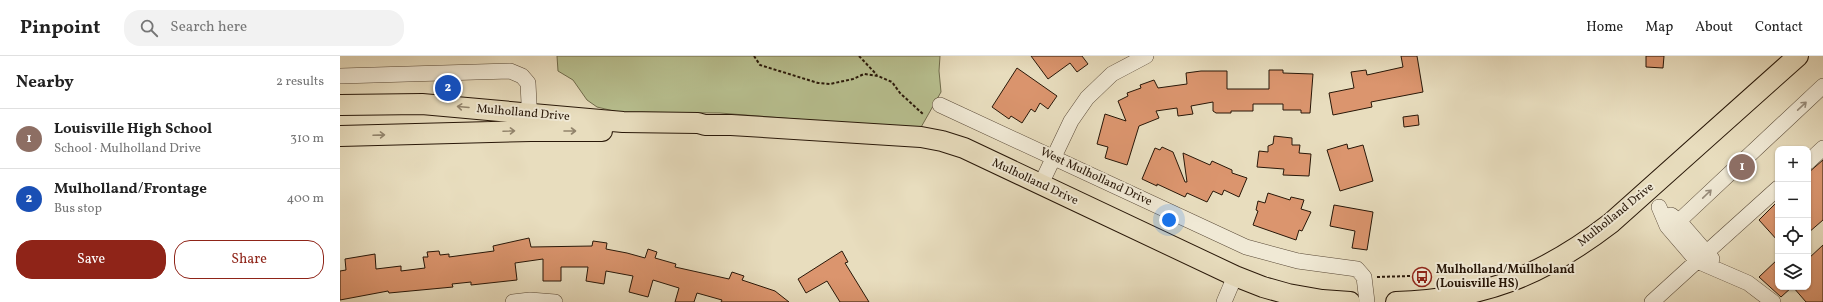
<!DOCTYPE html>
<html lang="en">
<head>
<meta charset="utf-8">
<style>
	body { margin:0; font-family:Vollkorn,serif; background:#f2f2f2; color:#222 }
	.controls { position:absolute; right:12px; bottom:12px; display:grid; overflow:hidden; border-radius:8px; box-shadow:0 1px 3px #0004 }
	.controls button { width:36px; height:36px; display:grid; place-items:center; padding:0; border:0; border-bottom:1px solid #e0e0e0; background:#fff; color:#222; font:20px sans-serif }
	.you { position:absolute; left:829px; top:164px; width:14px; height:14px; margin:-10px; border:3px solid #fff; border-radius:50%; background:#1a73e8; box-shadow:0 0 0 6px #1a73e833 }
	.badge { display:grid; place-items:center; width:26px; height:26px; border-radius:50%; background:#8f2418; color:#fff; font-size:13px; font-weight:700 }
	.pin { position:absolute; translate:-50% -50%; border:2px solid #fff; box-shadow:0 1px 4px #0006 }
	.list { margin:0; padding:0; list-style:none }
	h2 { display:flex; justify-content:space-between; align-items:center; height:52px; margin:0; padding:0 16px; font-size:17px }
	h2 small { font-size:13px; font-weight:400; color:#767676 }
	.list li { display:grid; grid-template-columns:26px 1fr auto; gap:12px; align-items:center; box-sizing:border-box; height:60px; padding:0 16px; border-top:1px solid #e0e0e0 }
	.list b { display:block; font-size:15px; white-space:nowrap }
	.list p { margin:0; font-size:13px; white-space:nowrap; color:#767676 }
	.list em { font-size:13px; font-style:normal; color:#767676 }
	.actions { display:flex; gap:8px; padding:12px 16px }
	.actions a { flex:1; padding:9px 0; border:1px solid #8f2418; border-radius:16px; text-align:center; font-size:14px; color:#8f2418 }
	.actions .main { background:#8f2418; color:#fff }
	.icon { flex:none; width:22px; height:22px; fill:none; stroke:currentColor; stroke-width:2; stroke-linecap:round; stroke-linejoin:round }
	.map { position:relative; flex:none; width:1483px; height:246px; overflow:hidden }
	header { display:flex; align-items:center; gap:24px; box-sizing:border-box; height:56px; padding:0 20px; background:#fff; border-bottom:1px solid #e0e0e0 }
	header strong { font-size:19px }
	nav { display:flex; gap:22px; margin-inline-start:auto; font-size:14px }
	.search { width:280px; height:36px; background:#f2f2f2; display:flex; align-items:center; gap:10px; box-sizing:border-box; padding:0 14px; border-radius:16px; color:#767676; font-size:15px }
	main { display:flex }
	aside { flex:1; background:#fff }
	.map>svg:first-child { display:block }
	.green { fill:#b8c090; stroke:#706c4c }
	.building { fill:#db956e; stroke:#281708 }
	.lines { fill:none; stroke-linecap:round; stroke-linejoin:round }
	.minor-casing { stroke:#584836; stroke-width:16 }
	.major-casing { stroke:#281708; stroke-width:22 }
	.path { stroke:#281708; stroke-width:2; stroke-dasharray:3 2; stroke-linecap:butt }
	.minor { stroke:#f0e9d5; stroke-width:15 }
	.major { stroke:#e8ddbe; stroke-width:20 }
	.oneway { stroke:#968a79 }
	.oneway2 { stroke:#92846c }
	.labels { text-anchor:middle; dominant-baseline:central; stroke-width:4; stroke-linejoin:round; paint-order:stroke }
	.street-label { font-size:12px; fill:#281708; stroke:#f0e9d5 }
	.poi-label { font-size:12px; font-weight:bold; fill:#281708; stroke:#f0e9d5; text-anchor:start }
</style>
</head>
<body>
<header>
<strong>Pinpoint</strong>
<div class="search"><svg class="icon" aria-label="search" viewBox="0 0 24 24"><circle cx="10" cy="10" r="6"/><path d="M15 15l6 6"/></svg>Search here</div>
<nav><a>Home</a><a>Map</a><a>About</a><a>Contact</a></nav>
</header>
<main>
<aside>
<h2>Nearby<small>2 results</small></h2>
<ul class="list">
<li><span class="badge" style="background:#8d6e63">1</span><div><b>Louisville High School</b><p>School · Mulholland Drive</p></div><em>310 m</em></li>
<li><span class="badge" style="background:#1a4fb4">2</span><div><b>Mulholland/Frontage</b><p>Bus stop</p></div><em>400 m</em></li>
</ul>
<div class="actions"><a class="main">Save</a><a>Share</a></div>
</aside>
<div class="map">
<svg width="1483" height="246" viewBox="0 0 1483 246">
	<rect width="100%" height="100%" fill="#e8ddbe"/>
	<filter id="stains"><feTurbulence type="fractalNoise" baseFrequency=".005" numOctaves="4"/><feColorMatrix values="0 0 0 0 .2 0 0 0 0 .09 0 0 0 0 .02 0 0 0 .5 -.17"/></filter>
	<radialGradient id="worn" r=".72"><stop offset=".6" stop-color="#630" stop-opacity="0"/><stop offset="1" stop-color="#630" stop-opacity=".3"/></radialGradient>
	<!-- green -->
	<path class="green" d="M 217,0 L 600,0 L 599,15 L 601,36 L 580,73 L 380,57 L 278,56 L 257,51 L 247,44 L 233,24 L 218,15 Z"/>
	<!-- building -->
	<path class="building" d="M 691,0 L 742,0 L 748,8 L 737,16 L 730,7 L 708,23 Z
		M 1061,0 L 1077,0 L 1083,36 L 1031,46 L 1032,51 L 993,59 L 989,37 L 1014,32 L 1011,16 L 1026,14 L 1027,19 L 1063,11 Z
		M 1306,0 L 1324,0 L 1323,12 L 1306,11 Z
		M 677,12 L 717,40 L 708,53 L 700,47 L 695,56 L 691,53 L 682,67 L 671,60 L 669,63 L 652,51 Z
		M 929,14 L 943,14 L 943,17 L 973,18 L 970,57 L 961,57 L 961,54 L 943,54 L 943,48 L 913,48 L 913,55 L 891,55 L 891,57 L 876,57 L 873,55 L 873,46 L 851,50 L 853,58 L 838,60 L 837,52 L 816,55 L 819,62 L 799,70 L 787,109 L 765,102 L 768,91 L 757,88 L 765,58 L 786,65 L 778,45 L 788,40 L 787,37 L 801,32 L 800,29 L 814,24 L 818,32 L 847,28 L 846,17 L 861,15 L 887,15 L 887,33 L 929,33 Z
		M 1078,59 L 1079,69 L 1064,71 L 1063,61 Z
		M 934,80 L 952,82 L 952,89 L 960,89 L 959,97 L 971,98 L 969,120 L 943,119 L 944,113 L 917,111 L 919,95 L 928,96 L 928,90 L 933,88 Z
		M 1007,88 L 1008,93 L 1023,89 L 1033,125 L 1000,135 L 987,94 Z
		M 822,91 L 833,96 L 845,126 L 847,126 L 843,97 L 870,109 L 872,105 L 892,114 L 892,117 L 907,122 L 899,141 L 884,134 L 882,139 L 873,135 L 867,146 L 847,137 L 845,141 L 817,128 L 817,130 L 802,123 L 815,92 L 820,94 Z
		M 1483,104 L 1483,164 L 1468,177 L 1468,117 Z
		M 928,137 L 950,144 L 951,141 L 964,144 L 961,153 L 971,156 L 962,175 L 959,174 L 956,184 L 913,169 L 918,155 L 916,154 L 918,145 L 925,147 Z
		M 1438,145 L 1438,185 L 1419,164 Z
		M 994,149 L 1033,156 L 1027,194 L 1012,192 L 1015,175 L 990,170 Z
		M 189,182 L 191,191 L 252,190 L 253,185 L 267,187 L 266,193 L 287,197 L 305,202 L 308,193 L 317,196 L 315,202 L 336,208 L 335,211 L 389,223 L 392,216 L 404,220 L 402,224 L 435,235 L 449,246 L 381,246 L 382,244 L 357,237 L 354,246 L 335,246 L 339,232 L 313,224 L 308,241 L 289,236 L 293,220 L 266,215 L 264,228 L 246,225 L 248,211 L 221,211 L 221,225 L 203,225 L 203,203 L 175,207 L 177,224 L 131,229 L 131,226 L 112,228 L 113,231 L 49,237 L 48,235 L 0,244 L 0,215 L 6,214 L 5,203 L 35,198 L 36,213 L 61,210 L 61,215 L 85,212 L 83,201 L 88,201 L 87,196 L 99,195 L 100,199 L 109,198 L 109,201 L 154,195 L 153,190 Z
		M 1483,189 L 1483,246 L 1466,246 L 1453,231 L 1468,231 L 1468,203 Z
		M 502,195 L 508,206 L 505,207 L 529,246 L 500,246 L 487,225 L 466,237 L 458,223 Z
		M 1438,203 L 1438,231 L 1452,231 L 1441,241 L 1419,221 Z"/>
	<g class="lines">
		<!-- minor casing -->
		<g class="minor-casing">
			<path id="minor" d="M 0,20 L 170,15 L 182,20 L 188,27 L 190,68
				M 600,49 L 906,191 L 958,205 L 1017,213 L 1024,221 L 1027,246
				M 1468,106 L 1483,92
				M 701,128 L 731,65 L 747,42 L 772,18 L 806,0
				M 1331,159 L 1339,165 L 1372,203
				M 1327,170 L 1339,165 L 1483,30
				M 173,246 L 190,244 L 215,246
				M 884,246 L 895,220
				M 1312,246 L 1357,205 L 1327,170 L 1319,151
				M 1433,246 L 1408,227 L 1357,205 L 1438,132"/>
		</g>
		<!-- major casing -->
		<g class="major-casing">
			<path id="major" d="M 0,49 L 82,48 L 283,66 L 358,67 L 365,69 L 391,69 L 581,81 L 602,85 L 624,92 L 895,220 L 923,231 L 948,238 L 982,244 L 1010,246
				M 0,80 L 191,75 L 262,75
				M 1056,246 C 1144,243 1202,220 1271,167 L 1458,0"/>
		</g>
		<!-- path -->
		<path class="path" d="M 414,0 L 420,9 L 478,27 L 490,28 L 513,23 L 524,18 L 538,20 L 552,26 L 560,37 L 584,59
			M 519,0 L 537,19
			M 1037,221 L 1070,220"/>
		<!-- minor -->
		<use href="#minor" class="minor"/>
		<!-- major -->
		<use href="#major" class="major"/>
	</g>
	<!-- one-way arrows -->
	<defs><path id="oneway-shaft" d="M-6 0H5M1.5-3L5.5 0L1.5 3" fill="none" stroke-width="1.6" stroke-linecap="round" stroke-linejoin="round"/></defs>
	<g class="oneway">
		<use href="#oneway-shaft" transform="translate(1462 50) rotate(-43)"/>
		<use href="#oneway-shaft" transform="translate(1367 138) rotate(-44)"/>
	</g>
	<g class="oneway2">
		<use href="#oneway-shaft" transform="translate(123 51) rotate(-175)"/>
		<use href="#oneway-shaft" transform="translate(169 75) rotate(-2)"/>
		<use href="#oneway-shaft" transform="translate(230 75)"/>
		<use href="#oneway-shaft" transform="translate(39 79) rotate(-2)"/>
	</g>
	<!-- icons -->
	<defs>
		<g id="bus-ring" transform="scale(1)"><circle r="9.5" fill="#f0e9d5" stroke="#8f2418" stroke-width="1.5"/><path d="M-5-6H5V4H4V6H2V4H-2V6H-4V4H-5ZM-3.5-4V0h7V-4ZM-3.5 1.2v1.5H-2V1.2ZM2 1.2v1.5H3.5V1.2Z" fill="#8f2418"/></g>
	</defs>
	<g fill-rule="evenodd">
		<use href="#bus-ring" x="1082" y="221"/>
	</g>
	<g class="labels">
		<!-- street labels -->
		<g class="street-label">
			<text transform="translate(183 57) rotate(5)">Mulholland Drive</text>
			<text transform="translate(756 121) rotate(25)">West Mulholland Drive</text>
			<text transform="translate(695 126) rotate(25)">Mulholland Drive</text>
			<text transform="translate(1276 159) rotate(-39)">Mulholland Drive</text>
		</g>
		<!-- poi labels -->
		<g class="poi-label">
			<text x="1096" y="214">Mulholland/Mullholand<tspan x="1096" dy="14">(Louisville HS)</tspan></text>
		</g>
	</g>
	<rect width="100%" height="100%" filter="url(#stains)"/>
	<rect width="100%" height="100%" fill="url(#worn)"/>
</svg>
<div class="controls">
<button>+</button>
<button>−</button>
<button><svg class="icon" aria-label="locate" viewBox="0 0 24 24"><circle cx="12" cy="12" r="6"/><path d="M12 2v4M12 18v4M2 12h4M18 12h4"/></svg></button>
<button><svg class="icon" aria-label="layers" viewBox="0 0 24 24"><path d="M12 4l9 5-9 5-9-5zM3 14l9 5 9-5"/></svg></button>
</div>
<div class="you"></div>
<div class="pin badge" style="left:1402px;top:111px;background:#8d6e63">1</div>
<div class="pin badge" style="left:108px;top:32px;background:#1a4fb4">2</div>
</div>
</main>
</body>
</html>
